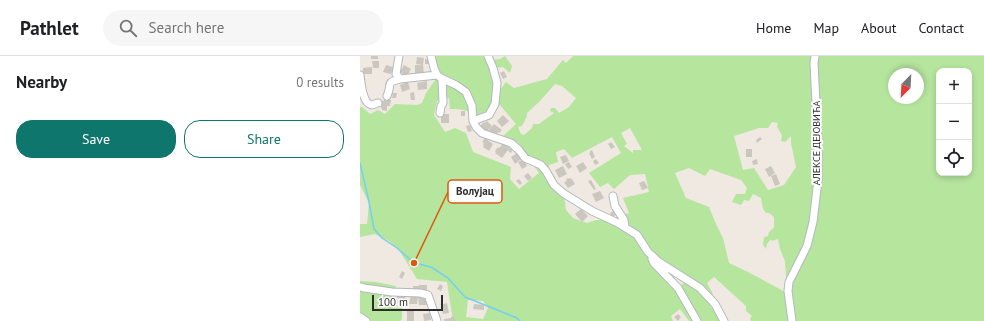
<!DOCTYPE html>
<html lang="en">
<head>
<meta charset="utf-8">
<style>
	body { margin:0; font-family:"PT Sans",sans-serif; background:#f6f6f6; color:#202124 }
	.controls { position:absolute; right:12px; top:12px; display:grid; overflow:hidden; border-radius:8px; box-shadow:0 2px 6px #0003 }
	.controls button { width:36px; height:36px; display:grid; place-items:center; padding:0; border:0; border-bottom:1px solid #e0e0e0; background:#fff; color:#202124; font:20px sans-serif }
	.compass { position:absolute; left:528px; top:12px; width:36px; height:36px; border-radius:50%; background:#fff; box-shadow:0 2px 6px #0003; rotate:204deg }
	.scale { position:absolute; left:12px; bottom:10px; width:71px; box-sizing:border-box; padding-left:4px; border:2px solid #2e2e2e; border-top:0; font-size:11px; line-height:14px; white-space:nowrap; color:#2e2e2e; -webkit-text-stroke:3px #fff; paint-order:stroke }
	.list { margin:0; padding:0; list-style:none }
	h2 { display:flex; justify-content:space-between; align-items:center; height:52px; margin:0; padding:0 16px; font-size:17px }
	h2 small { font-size:13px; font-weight:400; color:#757577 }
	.actions { display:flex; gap:8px; padding:12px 16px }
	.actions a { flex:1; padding:9px 0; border:1px solid #0f766e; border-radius:16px; text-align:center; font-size:14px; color:#0f766e }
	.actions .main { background:#0f766e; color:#fff }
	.icon { flex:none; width:22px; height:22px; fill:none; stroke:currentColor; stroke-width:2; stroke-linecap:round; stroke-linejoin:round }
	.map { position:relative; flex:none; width:624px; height:265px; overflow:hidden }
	header { display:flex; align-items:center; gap:24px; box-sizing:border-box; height:56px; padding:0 20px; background:#fff; border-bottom:1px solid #e0e0e0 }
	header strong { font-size:19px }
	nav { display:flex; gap:22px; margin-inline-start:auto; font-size:14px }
	.search { width:280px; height:36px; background:#f6f6f6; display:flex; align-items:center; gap:10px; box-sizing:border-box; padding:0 14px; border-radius:22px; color:#757577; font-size:15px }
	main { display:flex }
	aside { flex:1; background:#fff }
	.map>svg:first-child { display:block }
	.green { fill:#b6e59e; fill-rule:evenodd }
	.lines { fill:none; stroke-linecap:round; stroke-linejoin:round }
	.stream { stroke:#75cff0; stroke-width:1.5 }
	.building { fill:#cbc7bf }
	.minor-casing { stroke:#b4b7c1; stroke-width:9 }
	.minor { stroke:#fff; stroke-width:7 }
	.labels { text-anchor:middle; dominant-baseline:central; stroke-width:4; stroke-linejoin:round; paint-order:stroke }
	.street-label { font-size:10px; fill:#2e2e2e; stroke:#fff }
	.leader { fill:none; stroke:#df570e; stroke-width:1.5 }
	.callout-dot { fill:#df570e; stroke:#fff; stroke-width:1.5 }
	.callout { fill:#fff; stroke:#df570e; stroke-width:1.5 }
	.callout-label { font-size:11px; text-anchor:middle; font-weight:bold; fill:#2e2e2e }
</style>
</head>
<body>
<header>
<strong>Pathlet</strong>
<div class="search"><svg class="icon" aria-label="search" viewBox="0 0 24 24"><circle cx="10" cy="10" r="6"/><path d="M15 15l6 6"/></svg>Search here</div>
<nav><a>Home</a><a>Map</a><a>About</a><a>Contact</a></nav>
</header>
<main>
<aside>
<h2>Nearby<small>0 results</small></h2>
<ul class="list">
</ul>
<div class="actions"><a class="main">Save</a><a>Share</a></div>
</aside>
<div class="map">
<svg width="624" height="265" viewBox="0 0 624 265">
	<rect width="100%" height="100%" fill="#efe9e1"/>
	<!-- green -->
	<path class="green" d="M 72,0 L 128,0 L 131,4 L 140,3 L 145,0 L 152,10 L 150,17 L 143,11 L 136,12 L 140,34 L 146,26 L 154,32 L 187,23 L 203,4 L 206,7 L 213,0 L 624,0 L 624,265 L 391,265 L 390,263 L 392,260 L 386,255 L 386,250 L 354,221 L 347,227 L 353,238 L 351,240 L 302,205 L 287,189 L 281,177 L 269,170 L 248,164 L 277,183 L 292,208 L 317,232 L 325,226 L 340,236 L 358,260 L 360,265 L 329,265 L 320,253 L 311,260 L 313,265 L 93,265 L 87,226 L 57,223 L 39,194 L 29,185 L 15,178 L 0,181 L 0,168 L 7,168 L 9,147 L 0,129 L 0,51 L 2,51 L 10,58 L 18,54 L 25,58 L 35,48 L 57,49 L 62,47 L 66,37 L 75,24 L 73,14 ZM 579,15 L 609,15 L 609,117 L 579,117 ZM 534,18 L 558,18 L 558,42 L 534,42 ZM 195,28 L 202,30 L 216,42 L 209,51 L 199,57 L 195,52 L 191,52 L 190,55 L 194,57 L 179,68 L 173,68 L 172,72 L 164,79 L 161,78 L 158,71 L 162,70 L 167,60 L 167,57 L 179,46 ZM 89,42 L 90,53 C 103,53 107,53 116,62 L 140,49 L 156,68 L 143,80 L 159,87 L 164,96 L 179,117 L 159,133 L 150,123 L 151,111 L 113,96 L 106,77 L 95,72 L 85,76 L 74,59 L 77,45 ZM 412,66 L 418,67 L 417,71 L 422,79 L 421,85 L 425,86 L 431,80 L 431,87 L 436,111 L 424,129 L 408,134 L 394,112 L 383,114 L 374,80 L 399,72 L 408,72 ZM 270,72 L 282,94 L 273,94 L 273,97 L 264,90 L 267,88 L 261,77 ZM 252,81 L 261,97 L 229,117 L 240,131 L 248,127 L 254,133 L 270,119 L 285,118 L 289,136 L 263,142 L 269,157 L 246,164 L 236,164 L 227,167 L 213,162 L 206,154 L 204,141 L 187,119 L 189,109 L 198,106 L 196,96 L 204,93 L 212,102 ZM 329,112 L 345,120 L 350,113 L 381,124 L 387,132 L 385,138 L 376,138 L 372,146 L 381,149 L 384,144 L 389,145 L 393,138 L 401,142 L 403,153 L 406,157 L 409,157 L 414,161 L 414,171 L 409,176 L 408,180 L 404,181 L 403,189 L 406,193 L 407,188 L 411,183 L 412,185 L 418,183 L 420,193 L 425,205 L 427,237 L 388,216 L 369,207 L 363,182 L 356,168 L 349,151 L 326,142 L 315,117 ZM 108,244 L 123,245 L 128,252 L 123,263 L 106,261 Z
		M 0,225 L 16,226 L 36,230 L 32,245 L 34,252 L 42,251 L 42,263 L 40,265 L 0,265 Z"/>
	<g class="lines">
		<!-- stream -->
		<path class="stream" d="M 0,107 L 9,146 L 14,173 L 22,182 L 37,192 L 54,207 L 71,211 L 88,222 L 105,241 L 157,262 L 160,265"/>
	</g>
	<!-- building -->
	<path class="building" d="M 11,0 L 18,0 L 18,3 L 11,3 Z
		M 57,1 L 64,2 L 63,9 L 56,8 Z
		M 65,3 L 70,3 L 70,8 L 65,8 Z
		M 12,5 L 19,5 L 19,12 L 13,12 Z
		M 26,9 L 33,11 L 31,18 L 23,16 Z
		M 44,9 L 51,13 L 47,20 L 40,16 Z
		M 55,9 L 63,9 L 64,18 L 57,19 L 57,18 L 55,18 Z
		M 12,11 L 12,18 L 3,18 L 3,12 Z
		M 144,15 L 147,21 L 143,23 L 140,17 Z
		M 67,25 L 67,33 L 58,34 L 57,27 Z
		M 48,26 L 50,33 L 42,36 L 40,29 Z
		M 54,36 L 55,44 L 51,44 L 50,37 Z
		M 33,37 L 37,37 L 36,42 L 32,42 Z
		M 24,43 L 31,44 L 30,50 L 27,50 L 27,55 L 22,54 L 22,53 L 21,52 L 21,50 L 22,50 L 22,49 L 21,49 L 21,44 L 24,45 Z
		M 101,55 L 105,55 L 105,60 L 101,60 Z
		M 81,58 L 89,58 L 89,67 L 81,67 Z
		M 143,59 L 149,65 L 142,71 L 137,65 Z
		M 127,65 L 132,70 L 126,76 L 120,70 L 124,66 L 125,67 Z
		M 134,68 L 142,74 L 139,77 L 138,76 L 135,80 L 128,75 Z
		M 110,69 L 112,75 L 108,76 L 106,70 Z
		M 400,81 L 402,83 L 397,87 L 396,84 Z
		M 125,82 L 133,88 L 129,95 L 123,91 L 124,90 L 123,89 L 124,87 L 122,86 Z
		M 251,86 L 255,91 L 251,93 L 248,88 Z
		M 143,88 L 144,89 L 145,89 L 152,94 L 151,97 L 149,96 L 149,95 L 148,94 L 142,102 L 135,97 L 136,96 L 135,95 L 138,91 L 139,92 Z
		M 386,93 L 392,93 L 392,101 L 386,101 Z
		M 232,94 L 235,101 L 232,103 L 229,97 L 230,97 L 230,95 Z
		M 157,97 L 161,103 L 155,108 L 151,101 Z
		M 206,99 L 209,105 L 203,108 L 200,101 Z
		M 164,103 L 167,110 L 162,113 L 158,106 Z
		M 236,103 L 239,107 L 235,109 L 233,105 Z
		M 397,103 L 398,108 L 393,109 L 392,105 Z
		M 209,106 L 212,111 L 208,113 L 205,108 Z
		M 223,106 L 227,112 L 220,117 L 216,110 Z
		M 203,110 L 207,118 L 199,122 L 195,114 Z
		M 411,110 L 415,117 L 409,121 L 405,113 Z
		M 168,117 L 172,122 L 168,125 L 164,120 Z
		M 416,118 L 420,128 L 415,130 L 411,120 Z
		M 209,122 L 209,123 L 211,122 L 215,128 L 208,132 L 204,126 L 207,125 L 206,123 Z
		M 159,123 L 162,127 L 160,129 L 156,125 Z
		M 231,124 L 236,133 L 234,134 L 228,125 Z
		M 284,125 L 288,132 L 282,134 L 279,127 Z
		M 240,135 L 244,142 L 236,146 L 232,138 Z
		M 221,153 L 228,160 L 222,166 L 215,158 Z
		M 255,154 L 258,158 L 252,161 L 250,157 Z
		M 42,215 L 45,217 L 42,223 L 39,221 Z
		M 80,228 L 83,230 L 81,235 L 77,233 Z
		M 59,229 L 67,229 L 67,236 L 53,235 L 53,230 L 59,230 Z
		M 37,239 L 46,240 L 45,247 L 38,247 L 38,242 L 37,242 Z
		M 51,239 L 58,240 L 57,248 L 49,248 Z
		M 58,240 L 66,240 L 67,249 L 59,249 Z
		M 87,247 L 89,257 L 83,258 L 81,251 L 82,251 L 81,249 Z
		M 114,248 L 124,249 L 124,254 L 113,253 Z
		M 47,255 L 54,255 L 54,265 L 47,265 Z
		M 70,257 L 71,264 L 64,265 L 63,258 Z
		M 318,258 L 321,261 L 318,265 L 314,261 Z
		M 94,260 L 95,265 L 84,265 L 84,263 L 91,262 L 91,261 Z"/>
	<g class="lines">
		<!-- minor casing -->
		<g class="minor-casing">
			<path id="minor" d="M 39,0 L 36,18 L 40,23 L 77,19
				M 71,0 L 74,12 L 77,19 L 81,22 L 96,29 L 106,36 L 112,50 L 113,65 L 116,71 L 122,77 L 151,87 L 159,94 L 165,102 L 181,109 L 186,115 L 194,129 L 203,137 L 232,155 L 258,167 L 277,179 L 288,196 L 299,206 L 340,232 L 355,248 L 364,265
				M 0,19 C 1,25 2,48 12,49 C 14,49 16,47 18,47
				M 27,40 C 33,28 24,27 40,23
				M 80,57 L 81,50 L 83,47 L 82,23
				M 113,65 L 129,59 L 135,48 L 137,27 L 133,12 L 128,0
				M 253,140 L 255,150 L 264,164 L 265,171
				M 292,203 L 294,207 L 318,232 L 337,265
				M 0,231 L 4,232 L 32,236 L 60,237 L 68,239 L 77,265
				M 0,261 L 6,265
				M 432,265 L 428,235 L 429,226 L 447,190 L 453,166 L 458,124 L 458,88 L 454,7 L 455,0"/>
		</g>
		<!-- minor -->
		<use href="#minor" class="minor"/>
	</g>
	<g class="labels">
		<!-- street labels -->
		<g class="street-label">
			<text transform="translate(456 87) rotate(-90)">АЛЕКСЕ ДЕЈОВИЋА</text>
		</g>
	</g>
	<!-- callouts -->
	<path class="leader" d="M54 207L88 136"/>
	<circle class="callout-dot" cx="54" cy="207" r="4"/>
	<rect class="callout" x="88" y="124" width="54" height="23" rx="4"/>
	<g class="callout-label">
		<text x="115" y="139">Волујац</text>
	</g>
</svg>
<div class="controls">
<button>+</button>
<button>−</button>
<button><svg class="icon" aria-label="locate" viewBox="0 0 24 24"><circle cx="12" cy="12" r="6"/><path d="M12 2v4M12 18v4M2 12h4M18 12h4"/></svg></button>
</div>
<svg class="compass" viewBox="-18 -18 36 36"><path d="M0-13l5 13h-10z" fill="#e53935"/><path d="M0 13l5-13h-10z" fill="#757577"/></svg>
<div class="scale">100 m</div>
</div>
</main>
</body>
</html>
